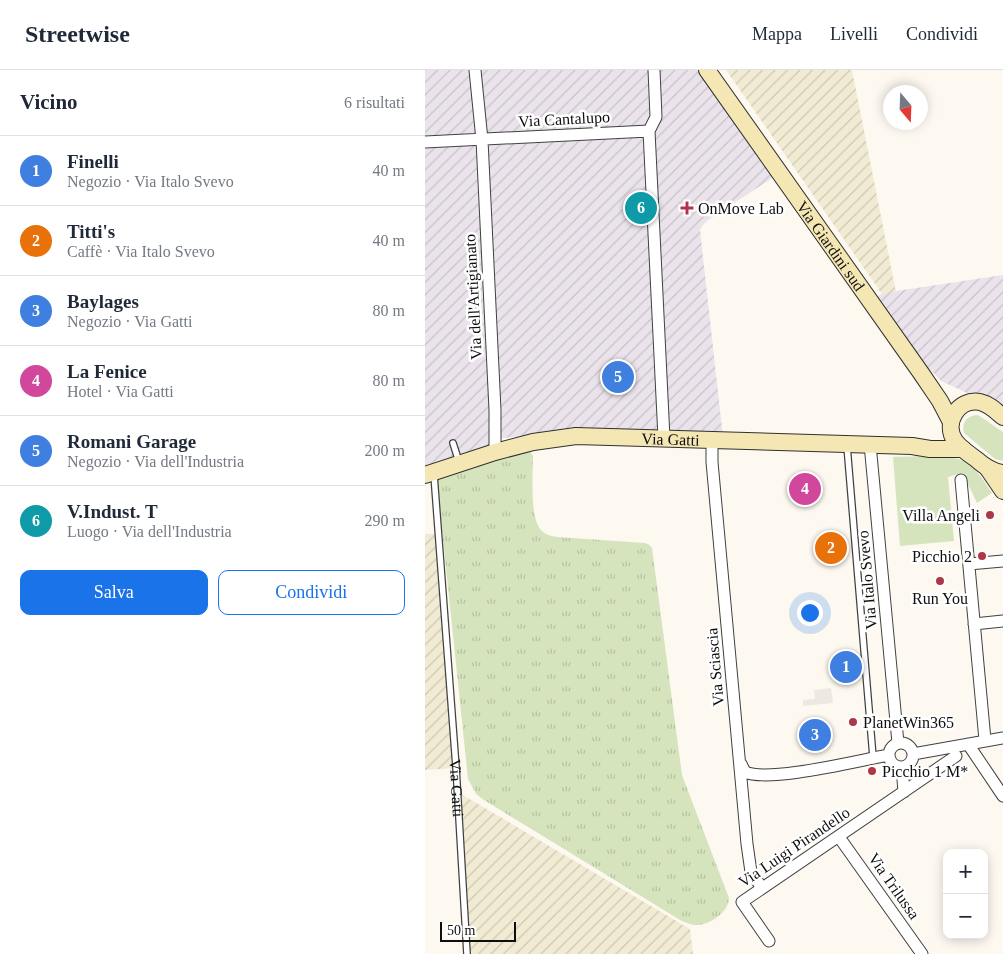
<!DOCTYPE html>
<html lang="it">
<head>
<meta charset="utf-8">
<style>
	body { margin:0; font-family:Georgia,serif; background:#f2f2f3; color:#1f2937 }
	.controls { position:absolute; right:15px; bottom:15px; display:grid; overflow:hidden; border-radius:10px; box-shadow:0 2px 12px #0003 }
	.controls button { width:45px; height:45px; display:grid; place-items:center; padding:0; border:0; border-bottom:1px solid #e0e1e3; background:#fff; color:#1f2937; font:25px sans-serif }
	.compass { position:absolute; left:458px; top:15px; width:45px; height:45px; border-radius:50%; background:#fff; box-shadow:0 2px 12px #0003; rotate:161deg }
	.scale { position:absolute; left:15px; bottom:12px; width:76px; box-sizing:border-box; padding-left:5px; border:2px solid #0e0e0e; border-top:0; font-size:14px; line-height:18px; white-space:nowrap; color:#0e0e0e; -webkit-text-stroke:4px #fff; paint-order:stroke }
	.you { position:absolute; left:384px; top:542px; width:18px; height:18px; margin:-12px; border:4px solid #fff; border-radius:50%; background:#1a73e8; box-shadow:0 0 0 8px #1a73e833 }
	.badge { display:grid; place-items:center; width:32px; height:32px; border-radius:50%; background:#1a73e8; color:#fff; font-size:16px; font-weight:700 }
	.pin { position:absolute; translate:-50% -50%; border:2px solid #fff; box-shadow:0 1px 5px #0006 }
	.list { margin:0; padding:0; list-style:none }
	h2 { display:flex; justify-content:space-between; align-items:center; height:65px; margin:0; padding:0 20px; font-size:21px }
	h2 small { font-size:16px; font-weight:400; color:#747a83 }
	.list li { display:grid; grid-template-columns:32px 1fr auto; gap:15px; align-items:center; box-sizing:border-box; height:70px; padding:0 20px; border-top:1px solid #e0e1e3 }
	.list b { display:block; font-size:19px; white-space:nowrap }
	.list p { margin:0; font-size:16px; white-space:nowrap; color:#747a83 }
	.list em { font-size:16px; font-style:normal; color:#747a83 }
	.actions { display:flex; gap:10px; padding:15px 20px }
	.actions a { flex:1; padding:11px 0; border:1px solid #1a73e8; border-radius:10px; text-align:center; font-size:18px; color:#1a73e8 }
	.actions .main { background:#1a73e8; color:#fff }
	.map { position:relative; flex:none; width:578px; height:884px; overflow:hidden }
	header { display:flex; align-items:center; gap:30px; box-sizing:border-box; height:70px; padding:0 25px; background:#fff; border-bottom:1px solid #e0e1e3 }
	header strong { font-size:24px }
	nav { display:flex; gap:28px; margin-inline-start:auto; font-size:18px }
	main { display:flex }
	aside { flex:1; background:#fff }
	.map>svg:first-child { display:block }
	.industrial { fill:url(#industrial-furrows) }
	.farmland { fill:url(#farmland-furrows) }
	.grass { fill:#d6e4be }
	.park { fill:url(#park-tufts) }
	.plaza { fill:#ede8e0 }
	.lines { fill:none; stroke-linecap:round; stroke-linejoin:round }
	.lane-casing { stroke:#414141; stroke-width:8 }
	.street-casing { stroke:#414141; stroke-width:13 }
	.secondary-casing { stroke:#303030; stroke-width:18 }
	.lane { stroke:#fff; stroke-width:5.5 }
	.street { stroke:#fff; stroke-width:11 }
	.secondary { stroke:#f5e7b3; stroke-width:16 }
	.poi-dot { fill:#ae3648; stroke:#fff; stroke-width:2 }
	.labels { text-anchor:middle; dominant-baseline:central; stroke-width:5; stroke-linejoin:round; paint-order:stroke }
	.street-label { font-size:16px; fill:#0e0e0e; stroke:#fff }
	.poi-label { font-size:16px; fill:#0e0e0e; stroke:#fff; text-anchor:start }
</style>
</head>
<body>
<header>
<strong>Streetwise</strong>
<nav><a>Mappa</a><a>Livelli</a><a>Condividi</a></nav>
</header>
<main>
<aside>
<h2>Vicino<small>6 risultati</small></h2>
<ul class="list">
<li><span class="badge" style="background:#3f7fe0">1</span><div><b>Finelli</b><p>Negozio · Via Italo Svevo</p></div><em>40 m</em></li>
<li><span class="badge" style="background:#e8710a">2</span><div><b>Titti's</b><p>Caffè · Via Italo Svevo</p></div><em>40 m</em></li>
<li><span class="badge" style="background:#3f7fe0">3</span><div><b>Baylages</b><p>Negozio · Via Gatti</p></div><em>80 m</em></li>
<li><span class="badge" style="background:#d1479c">4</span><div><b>La Fenice</b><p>Hotel · Via Gatti</p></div><em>80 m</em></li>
<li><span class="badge" style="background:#3f7fe0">5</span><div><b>Romani Garage</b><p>Negozio · Via dell'Industria</p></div><em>200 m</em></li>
<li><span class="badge" style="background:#0f9aa8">6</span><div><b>V.Indust. T</b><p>Luogo · Via dell'Industria</p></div><em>290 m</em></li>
</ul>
<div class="actions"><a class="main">Salva</a><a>Condividi</a></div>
</aside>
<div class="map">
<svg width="578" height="884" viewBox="0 0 578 884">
	<defs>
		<pattern id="industrial-furrows" width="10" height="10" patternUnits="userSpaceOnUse" patternTransform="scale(1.25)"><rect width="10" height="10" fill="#eae3eb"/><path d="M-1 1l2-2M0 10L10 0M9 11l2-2" fill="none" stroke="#c8c2c8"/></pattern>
		<pattern id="farmland-furrows" width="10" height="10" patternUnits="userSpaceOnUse" patternTransform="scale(1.25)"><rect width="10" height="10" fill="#f1ebd3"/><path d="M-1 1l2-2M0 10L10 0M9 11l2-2" fill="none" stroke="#cdc8b4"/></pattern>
		<pattern id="park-tufts" width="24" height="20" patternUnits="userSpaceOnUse" patternTransform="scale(1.25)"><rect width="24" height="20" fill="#d6e4be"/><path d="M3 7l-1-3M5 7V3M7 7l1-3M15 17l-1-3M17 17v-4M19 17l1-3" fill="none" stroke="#b6c2a2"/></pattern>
	</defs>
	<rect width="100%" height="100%" fill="#fdf9f1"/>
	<!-- industrial -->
	<path class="industrial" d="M 0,0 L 279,0 L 348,106 L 346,109 L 283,150 L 277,156 L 275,160 L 298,367 L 152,362 L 78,368 L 61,382 L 0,401 Z
		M 578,205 L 578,338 L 544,324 L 516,311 L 500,294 L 452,227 L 458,223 Z"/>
	<!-- farmland -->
	<path class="farmland" d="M 301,0 L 427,0 L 471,222 L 457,224 Z
		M 0,464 L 11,464 L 32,698 L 0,700 Z
		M 31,721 L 265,859 L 268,884 L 44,884 Z"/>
	<!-- grass -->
	<path class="grass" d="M 553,345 L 578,362 L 578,391 L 570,389 L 539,363 C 536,353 542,345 553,345 Z
		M 468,387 C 485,387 524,384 538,391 C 551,396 559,412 567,423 L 552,433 L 541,410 L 537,403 L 523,407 L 529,471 L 475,476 Z"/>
	<!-- park -->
	<path class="park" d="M 104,380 L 108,386 C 108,404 104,449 117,461 C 121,465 126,466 132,467 L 220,473 L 223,474 L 227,478 L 257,705 L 304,828 C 304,842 284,856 270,855 C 265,855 260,852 255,850 L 59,730 L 51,724 L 43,709 L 12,412 L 15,406 Z"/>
	<!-- plaza -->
	<path class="plaza" d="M 406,618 L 408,633 L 378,636 L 378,630 L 390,629 L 389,620 Z"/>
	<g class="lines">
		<!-- lane casing -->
		<g class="lane-casing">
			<g id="lane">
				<path d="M 28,373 L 34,392"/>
				<path d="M 422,376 L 448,687"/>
				<path id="s1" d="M 9,405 L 31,697 L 42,884"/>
			</g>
		</g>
		<!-- street casing -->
		<g class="street-casing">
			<path id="street" d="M 50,0 L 57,70 L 70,340 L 70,382
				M 229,0 L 231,47 L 224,61 L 239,368
				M 0,72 L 224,61
				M 287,369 L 287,392 L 322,774 L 326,802 L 337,818
				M 445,374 L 473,673
				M 536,410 L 560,670
				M 544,494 L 578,491
				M 549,554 L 578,551
				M464 685a12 12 0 1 1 24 0a12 12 0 1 1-24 0Z
				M 543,674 L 578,726
				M 488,684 L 578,668
				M 316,694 L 320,702 C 344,713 435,690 464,685
				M 477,697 L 479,722
				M 414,767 L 497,884
				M 344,871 L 317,832 L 531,686"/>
		</g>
		<!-- secondary casing -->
		<g class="secondary-casing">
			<g id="secondary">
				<path id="s2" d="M 282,0 L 496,303 L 515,331 L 526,352"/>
				<path d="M 578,347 C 571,341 564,334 555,332 C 533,328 518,353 530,371 C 535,378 544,384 551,389 C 559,396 567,402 578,403"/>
				<path d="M 563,399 L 578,421"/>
				<path id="s3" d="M 0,405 L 70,382 L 108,372 L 151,366 L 487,376 L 505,379 L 538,379"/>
			</g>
		</g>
		<!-- lane -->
		<use href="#lane" class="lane"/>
		<!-- street -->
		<use href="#street" class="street"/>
		<!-- secondary -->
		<use href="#secondary" class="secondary"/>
	</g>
	<!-- markers -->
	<g class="poi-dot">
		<path d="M259.5 130.5h5v5h5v5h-5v5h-5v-5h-5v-5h5z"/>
		<circle cx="565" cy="445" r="5"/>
		<circle cx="557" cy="486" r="5"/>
		<circle cx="515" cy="511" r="5"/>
		<circle cx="428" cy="652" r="5"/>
		<circle cx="447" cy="701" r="5"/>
	</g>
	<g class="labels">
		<!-- street labels -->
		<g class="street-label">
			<text transform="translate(139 49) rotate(-3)">Via Cantalupo</text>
			<text stroke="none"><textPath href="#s2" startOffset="215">Via Giardini sud</textPath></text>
			<text transform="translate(48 227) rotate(-93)">Via dell'Artigianato</text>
			<text stroke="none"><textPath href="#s3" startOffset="251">Via Gatti</textPath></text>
			<text transform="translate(442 510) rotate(-95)">Via Italo Svevo</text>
			<text transform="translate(290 597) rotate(-95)">Via Sciascia</text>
			<text stroke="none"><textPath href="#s1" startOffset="314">Via Gatti</textPath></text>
			<text transform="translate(369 777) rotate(-34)">Via Luigi Pirandello</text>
			<text transform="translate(469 816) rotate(55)">Via Trilussa</text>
		</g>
		<!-- poi labels -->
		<g class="poi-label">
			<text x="273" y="138">OnMove Lab</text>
			<text x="555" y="445" text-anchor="end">Villa Angeli</text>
			<text x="547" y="486" text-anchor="end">Picchio 2</text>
			<text x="515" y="528" text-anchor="middle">Run You</text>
			<text x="438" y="652">PlanetWin365</text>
			<text x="457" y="701">Picchio 1 M*</text>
		</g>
	</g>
</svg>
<div class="controls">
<button>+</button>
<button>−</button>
</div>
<svg class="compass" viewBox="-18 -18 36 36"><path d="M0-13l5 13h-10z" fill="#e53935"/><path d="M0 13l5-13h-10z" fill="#747a83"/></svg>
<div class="scale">50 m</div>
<div class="you"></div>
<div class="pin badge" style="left:421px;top:597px;background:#3f7fe0">1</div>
<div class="pin badge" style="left:406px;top:478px;background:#e8710a">2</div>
<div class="pin badge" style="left:390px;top:665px;background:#3f7fe0">3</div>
<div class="pin badge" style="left:380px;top:419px;background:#d1479c">4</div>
<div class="pin badge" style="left:193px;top:307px;background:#3f7fe0">5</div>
<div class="pin badge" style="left:216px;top:138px;background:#0f9aa8">6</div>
</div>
</main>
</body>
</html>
